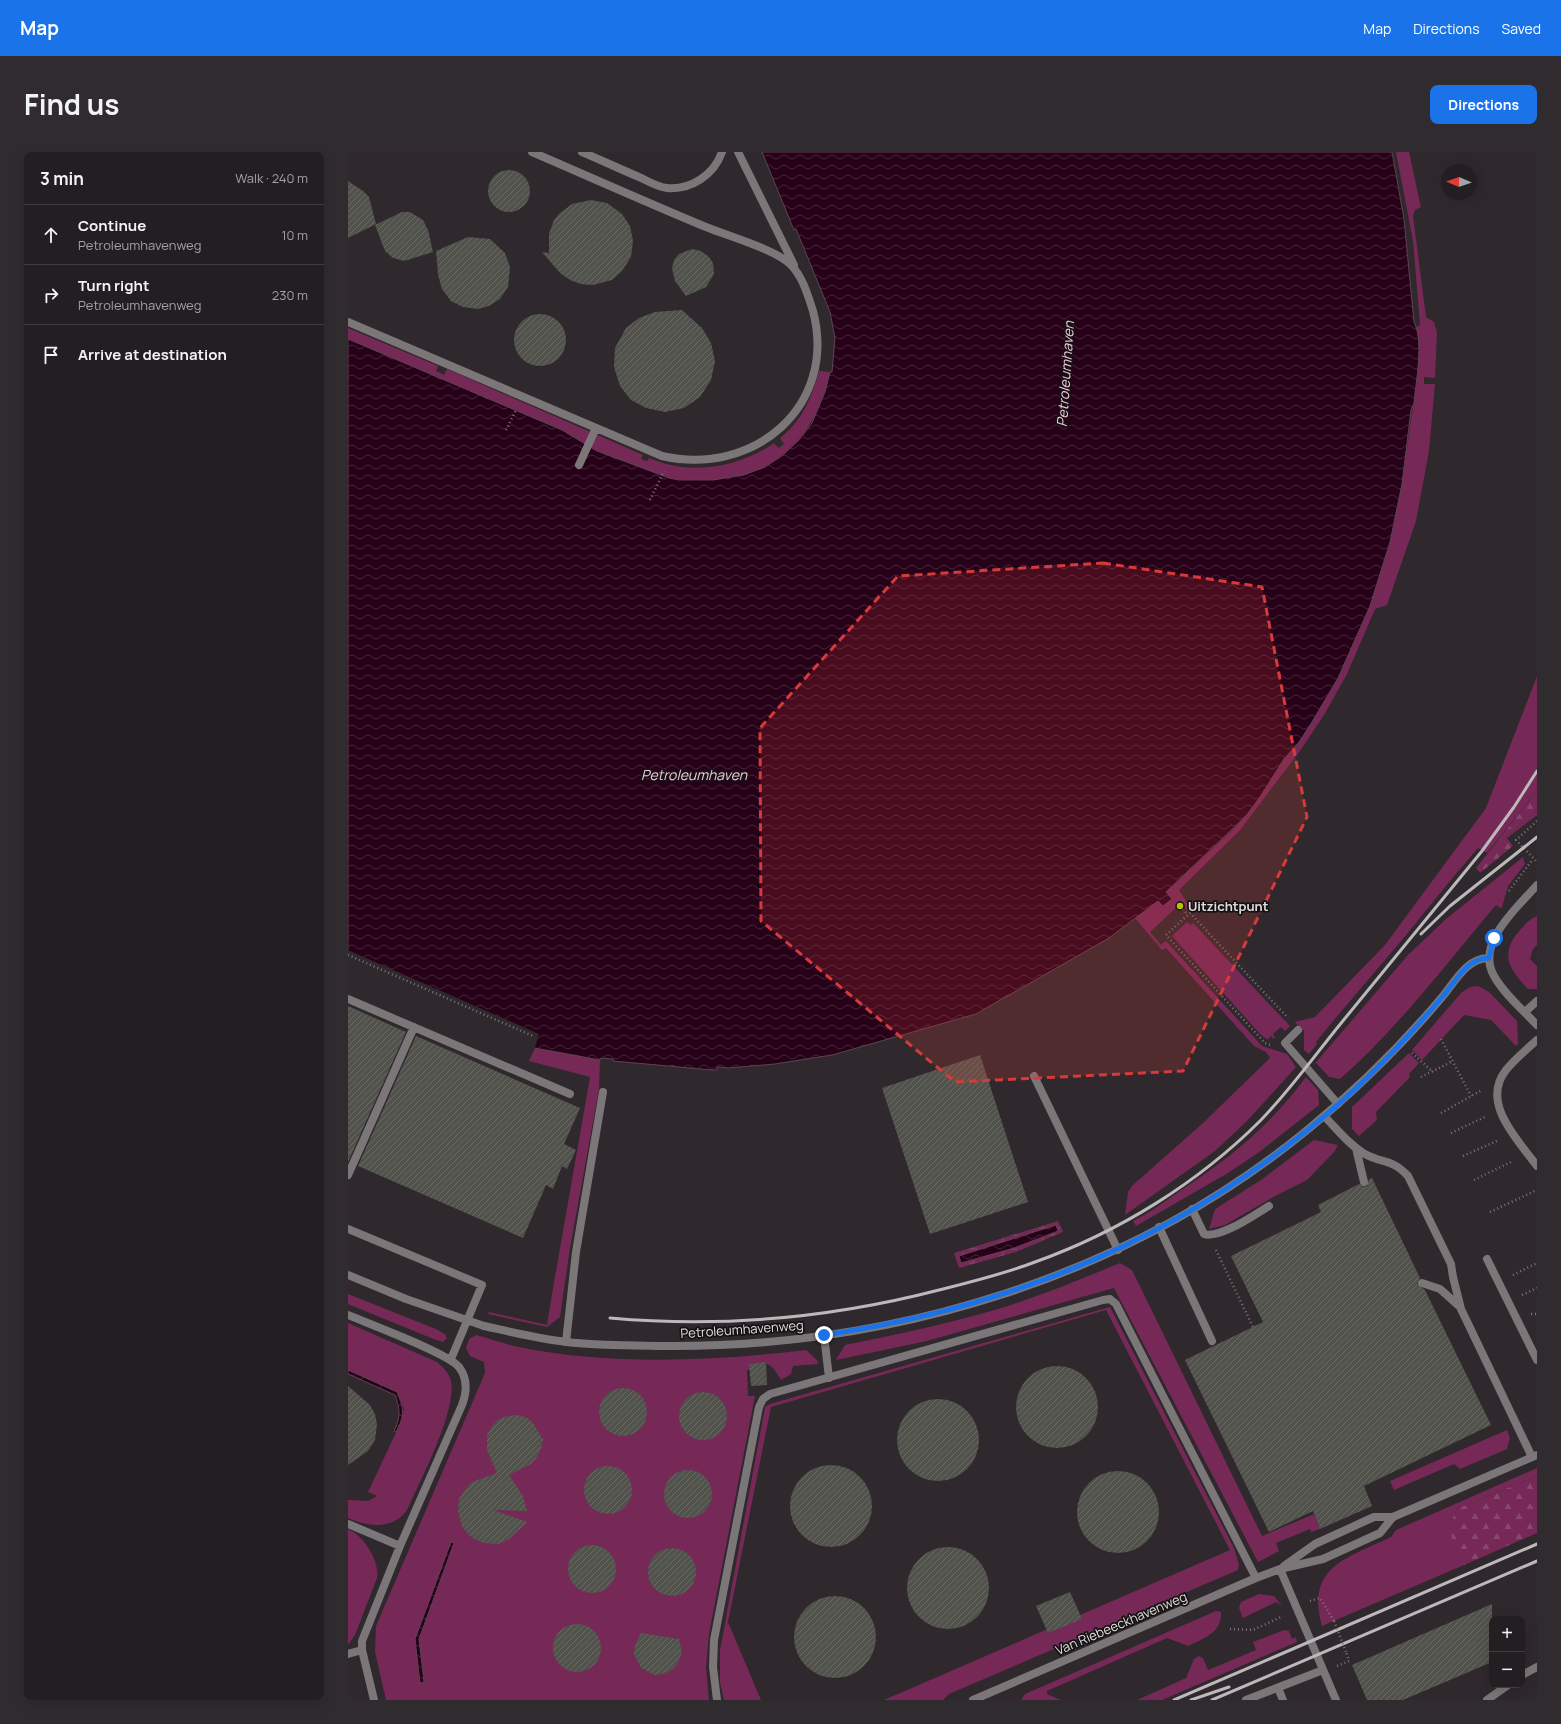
<!DOCTYPE html>
<html lang="en">
<head>
<meta charset="utf-8">
<style>
	body { margin:0; font-family:Manrope,sans-serif; background:#2f2b2e; color:#f1f3f6 }
	.controls { position:absolute; right:12px; bottom:12px; display:grid; overflow:hidden; border-radius:8px; box-shadow:0 4px 16px #0002 }
	.controls button { width:36px; height:36px; display:grid; place-items:center; padding:0; border:0; border-bottom:1px solid #403c3f; background:#231e21; color:#f1f3f6; font:20px sans-serif }
	.compass { position:absolute; left:1093px; top:12px; width:36px; height:36px; border-radius:50%; background:#231e21; box-shadow:0 4px 16px #0002; rotate:272deg }
	.stop { position:absolute; width:12px; height:12px; margin:-9px; border:3px solid #1a73e8; border-radius:50%; background:#fff }
	.stop.end { background:#1a73e8; border-color:#fff; box-shadow:0 1px 4px #0008 }
	.list { margin:0; padding:0; list-style:none }
	h2 { display:flex; justify-content:space-between; align-items:center; height:52px; margin:0; padding:0 16px; font-size:17px }
	h2 small { font-size:13px; font-weight:400; color:#a3a2a5 }
	.list li { display:grid; grid-template-columns:26px 1fr auto; gap:12px; align-items:center; box-sizing:border-box; height:60px; padding:0 16px; border-top:1px solid #403c3f }
	.list b { display:block; font-size:15px; white-space:nowrap }
	.list p { margin:0; font-size:13px; white-space:nowrap; color:#a3a2a5 }
	.list em { font-size:13px; font-style:normal; color:#a3a2a5 }
	.icon { flex:none; width:22px; height:22px; fill:none; stroke:currentColor; stroke-width:2; stroke-linecap:round; stroke-linejoin:round }
	.map { position:relative; flex:none; width:1189px; height:1548px; overflow:hidden; border-radius:8px }
	header { display:flex; align-items:center; gap:24px; box-sizing:border-box; height:56px; padding:0 20px; background:#1a73e8; color:#fff }
	header strong { font-size:19px }
	nav { display:flex; gap:22px; margin-inline-start:auto; font-size:14px }
	.intro { display:flex; align-items:center; justify-content:space-between; box-sizing:border-box; height:96px; padding:0 24px }
	h1 { margin:0; font-size:28px }
	.button { padding:10px 18px; border-radius:8px; background:#1a73e8; color:#fff; font-size:14px; font-weight:700 }
	main { display:flex; gap:24px; padding:0 24px }
	aside { flex:1; background:#231e21; border-radius:8px; box-shadow:0 4px 16px #0002 }
	.map>svg:first-child { display:block }
	.green { fill:#762957 }
	.forest { fill:url(#forest-firs) }
	.wetland { fill:url(#wetland-marsh); fill-rule:evenodd }
	.water { fill:url(#water-waves); stroke:#5e4353 }
	.pier { fill:#2f282c }
	.building { fill:url(#building-hatch) }
	.lines { fill:none; stroke-linecap:round; stroke-linejoin:round }
	.path { stroke:#7c7679; stroke-width:2.5; stroke-dasharray:1 3; stroke-linecap:butt }
	.lane { stroke:#7b7779; stroke-width:8 }
	.street { stroke:#7b7779; stroke-width:8 }
	.rail { stroke:#bdb8bb; stroke-width:3 }
	.path-bridge { stroke:#7c7679; stroke-width:2.5; stroke-dasharray:1 3; stroke-linecap:butt }
	.route { stroke:#1a73e8; stroke-width:5 }
	.marked { fill:#d73a3a; fill-opacity:0.2; stroke:#d73a3a; stroke-width:3; stroke-dasharray:8 5; stroke-linejoin:round }
	.poi-dot { fill:#b1c500; stroke:#151214; stroke-width:1.5 }
	.labels { text-anchor:middle; dominant-baseline:central; stroke-width:3.5; stroke-linejoin:round; paint-order:stroke }
	.poi-label { font-size:13px; font-weight:bold; fill:#e0dcde; stroke:#151214; text-anchor:start }
	.street-label { font-size:13px; fill:#e0dcde; stroke:#151214 }
	.water-label { font-size:14px; font-style:italic; fill:#f6c8de; stroke:#151214 }
</style>
</head>
<body>
<header>
<strong>Map</strong>
<nav><a>Map</a><a>Directions</a><a>Saved</a></nav>
</header>
<div class="intro"><h1>Find us</h1><a class="button">Directions</a></div>
<main>
<aside>
<h2>3 min<small>Walk · 240 m</small></h2>
<ul class="list">
<li><svg class="icon" aria-label="ahead" viewBox="0 0 24 24"><path d="M12 20V5M6 11l6-6 6 6"/></svg><div><b>Continue</b><p>Petroleumhavenweg</p></div><em>10 m</em></li>
<li><svg class="icon" aria-label="right" viewBox="0 0 24 24"><path d="M7 20v-9h11M14 6l5 5-5 5"/></svg><div><b>Turn right</b><p>Petroleumhavenweg</p></div><em>230 m</em></li>
<li><svg class="icon" aria-label="arrive" viewBox="0 0 24 24"><path d="M6 21V4h12l-3 4 3 4H6"/></svg><div><b>Arrive at destination</b></div></li>
</ul>
</aside>
<div class="map">
<svg width="1189" height="1548" viewBox="0 0 1189 1548">
	<defs>
		<pattern id="forest-firs" width="22" height="20" patternUnits="userSpaceOnUse"><rect width="22" height="20" fill="#762957"/><path d="M5 1l3.5 6h-7zM16 11l3.5 6h-7z" fill="#89476f"/></pattern>
		<pattern id="wetland-marsh" width="20" height="14" patternUnits="userSpaceOnUse"><rect width="20" height="14" fill="#762957"/><path d="M1 5h8M5 5V1M11 12h8M15 12V8" fill="none" stroke="#89476f"/></pattern>
		<pattern id="water-waves" width="16" height="10" patternUnits="userSpaceOnUse"><rect width="16" height="10" fill="#260118"/><path d="M0 5q4-4 8 0t8 0" fill="none" stroke="#452539"/></pattern>
		<pattern id="building-hatch" width="6" height="6" patternUnits="userSpaceOnUse"><rect width="6" height="6" fill="#51524b"/><path d="M-1 1l2-2M0 6l6-6M5 7l2-2" fill="none" stroke="#6a6a64"/></pattern>
	</defs>
	<rect width="100%" height="100%" fill="#2f282c"/>
	<!-- green -->
	<path class="green" d="M 1048,0 L 1061,0 L 1072,51 L 1073,55 L 1067,58 L 1065,64 L 1078,165 L 1086,170 L 1089,181 L 1087,226 L 1076,225 L 1076,232 L 1087,232 L 1081,299 L 1068,369 L 1039,453 L 1027,457 L 999,522 L 976,563 L 954,596 L 892,678 L 831,738 L 844,759 L 842,757 L 840,759 L 833,751 L 802,780 L 813,793 L 818,789 L 914,894 L 939,902 L 948,915 L 899,969 L 867,999 L 777,1063 L 780,1040 L 785,1033 L 855,971 L 922,906 L 918,900 L 906,894 L 818,796 L 814,798 L 787,766 L 810,748 L 824,747 L 818,740 L 886,677 L 912,645 L 936,607 L 951,590 L 964,570 L 990,526 L 1017,466 L 1042,390 L 1054,332 L 1069,225 L 1068,175 L 1072,173 L 1065,89 Z
		M 0,176 L 90,214 L 88,219 L 96,223 L 99,217 L 295,303 L 293,307 L 299,309 L 301,306 C 342,324 390,316 426,291 L 431,296 L 436,292 L 432,286 C 454,269 464,245 471,219 L 482,220 C 465,302 402,341 321,326 L 249,299 L 214,278 L 0,187 Z
		M 1189,524 L 1189,639 L 1139,701 L 1130,696 C 1096,735 1065,776 1031,815 C 1010,840 988,865 968,890 L 969,892 L 961,902 L 956,898 L 956,879 L 947,870 L 967,865 L 1037,793 L 1138,656 Z
		M 1189,659 L 1189,663 L 1159,686 L 1158,685 Z
		M 1175,705 L 1177,712 L 1160,734 L 1154,755 L 1152,756 L 1148,753 C 1098,812 1051,875 992,927 L 981,925 L 968,911 L 969,909 L 1060,803 L 1098,767 Z
		M 1189,764 L 1189,793 L 1185,797 L 1182,807 L 1189,814 L 1189,837 L 1180,837 C 1161,817 1151,802 1172,778 C 1177,772 1182,767 1189,764 Z
		M 839,770 L 843,773 L 845,771 L 942,874 L 937,879 L 933,875 L 925,882 L 927,885 L 926,887 L 923,884 L 920,887 L 923,890 L 913,883 L 824,784 Z
		M 1130,834 L 1141,840 L 1169,869 L 1170,892 L 1168,894 L 1143,868 L 1116,863 L 1074,908 L 1064,898 L 1113,841 L 1122,835 Z
		M 187,896 L 252,908 L 251,937 L 222,1096 L 212,1165 L 199,1175 L 140,1162 L 141,1160 L 199,1173 L 204,1142 L 242,925 L 181,909 Z
		M 1061,901 L 1071,911 L 1061,922 L 1062,925 L 1028,960 L 1029,968 L 1011,984 L 1004,977 L 1004,955 Z
		M 958,925 L 970,938 L 971,953 L 910,1001 L 880,1021 L 788,1074 L 785,1069 C 801,1061 815,1051 829,1041 C 881,1007 921,975 958,925 Z
		M 966,988 L 990,993 L 987,999 L 959,1028 L 927,1044 L 877,1073 L 861,1077 L 867,1057 L 913,1028 Z
		M 772,1111 L 784,1118 L 914,1384 L 966,1362 L 972,1377 L 963,1380 L 962,1377 L 928,1391 L 931,1399 L 910,1410 L 766,1136 L 579,1189 L 488,1208 L 497,1193 C 546,1183 595,1173 643,1159 C 687,1146 729,1129 772,1111 Z
		M 0,1142 L 88,1177 L 97,1182 L 99,1186 L 95,1190 L 83,1186 L 0,1152 Z
		M 762,1155 L 886,1396 L 891,1413 L 890,1418 L 601,1542 L 595,1548 L 536,1548 L 882,1398 L 758,1158 L 423,1255 L 380,1470 L 413,1548 L 376,1548 L 372,1530 L 372,1498 L 417,1255 L 422,1252 Z
		M 0,1171 L 89,1210 C 95,1215 101,1221 103,1229 C 109,1259 72,1329 59,1358 C 45,1378 20,1375 0,1366 L 0,1348 L 20,1349 L 29,1344 L 20,1340 L 52,1272 L 56,1257 L 49,1240 L 0,1218 Z
		M 128,1183 C 141,1186 153,1191 166,1194 C 259,1214 365,1209 458,1198 L 469,1208 L 470,1212 L 445,1214 L 443,1222 L 433,1228 C 423,1211 421,1210 401,1212 L 402,1218 L 399,1218 L 400,1244 L 407,1244 L 361,1482 L 358,1515 L 361,1548 L 38,1548 L 27,1500 L 28,1474 L 137,1221 L 136,1210 L 122,1204 L 118,1196 L 121,1187 Z
		M 1159,1278 L 1162,1286 L 1159,1297 L 1112,1317 L 1106,1312 L 1046,1338 L 1042,1329 Z
		M 1189,1316 L 1189,1324 L 1108,1357 L 1106,1396 L 1116,1413 L 974,1474 C 957,1415 999,1406 1043,1385 L 1048,1378 Z
		M 0,1377 C 16,1384 32,1409 29,1426 L 7,1483 L 0,1493 Z
		M 911,1442 L 926,1444 L 934,1454 L 928,1450 L 895,1466 L 891,1456 L 893,1450 Z
		M 868,1459 L 873,1460 C 874,1481 856,1486 840,1494 L 819,1486 L 699,1539 L 699,1542 L 713,1548 L 673,1548 L 677,1542 Z
		M 936,1478 L 941,1479 L 944,1487 L 948,1485 L 949,1490 L 814,1548 L 789,1548 L 838,1526 L 846,1507 L 851,1504 L 855,1506 L 860,1518 L 908,1498 L 905,1490 Z"/>
	<!-- forest -->
	<path class="forest" d="M 1189,639 L 1189,659 L 1158,685 L 1165,694 L 1132,721 L 1128,716 Z
		M 1189,1324 L 1189,1381 L 1116,1413 C 1102,1395 1100,1378 1108,1357 Z"/>
	<!-- wetland -->
	<path class="wetland" d="M 710,1069 L 715,1080 L 668,1100 L 611,1116 L 606,1101 ZM 710,1079 L 666,1096 L 613,1111 L 611,1104 L 657,1090 Z"/>
	<!-- water -->
	<path class="water" d="M 414,0 L 1044,0 L 1056,67 L 1066,170 C 1076,190 1068,228 1066,251 L 1063,258 L 1054,332 L 1042,390 L 1022,454 L 990,526 L 964,570 L 951,590 L 936,607 L 912,645 L 898,664 L 818,740 L 824,747 L 815,754 L 810,749 L 761,786 L 628,862 L 484,903 L 427,912 L 381,916 L 369,915 L 369,918 L 364,918 L 265,909 L 265,907 L 253,906 L 252,908 L 187,896 L 0,823 L 0,187 L 214,278 L 249,299 L 321,326 L 331,328 L 365,328 L 396,323 L 417,315 L 435,303 L 452,287 L 464,271 L 477,240 L 482,220 L 484,220 L 487,186 L 482,160 L 448,77 L 446,78 Z
		M 708,1073 L 710,1079 L 666,1096 L 613,1111 L 611,1104 Z
		M 0,1218 L 49,1240 C 56,1257 57,1263 48,1280 L 46,1279 C 53,1265 52,1257 47,1243 L 0,1222 Z
		M 103,1390 L 106,1391 L 71,1487 L 76,1530 L 72,1531 L 67,1487 Z"/>
	<!-- pier -->
	<path class="pier" d="M 0,798 L 191,882 L 186,898 L 120,874 L 0,825 Z"/>
	<!-- building -->
	<path class="building" d="M140 39a21 21 0 1 1 42 0a21 21 0 1 1-42 0Z
		M 0,29 L 15,39 L 21,45 L 28,72 L 0,86 Z
		M 243,48 L 259,51 L 274,62 L 282,74 L 285,89 L 283,105 L 274,119 L 264,128 L 245,133 L 233,132 L 222,128 L 212,121 L 194,100 L 201,101 L 201,82 L 206,68 L 211,62 L 224,52 Z
		M 54,60 L 62,60 L 75,68 L 80,78 L 85,100 L 56,109 L 45,106 L 37,99 L 27,73 Z
		M 120,85 L 142,87 L 157,101 L 162,115 L 160,135 L 152,147 L 141,154 L 130,157 L 115,155 L 103,149 L 94,137 L 90,123 L 88,99 Z
		M 344,97 L 353,99 L 361,105 L 365,111 L 366,122 L 358,135 L 338,144 L 327,129 L 324,116 L 326,108 L 331,102 Z
		M 334,158 L 354,176 L 363,191 L 367,209 L 363,228 L 352,245 L 336,256 L 317,260 L 298,256 L 283,248 L 272,234 L 266,215 L 267,196 L 278,176 L 291,166 L 307,160 Z
		M166 188a26 26 0 1 1 52 0a26 26 0 1 1-52 0Z
		M 0,854 L 58,880 L 0,1010 Z
		M 68,884 L 232,956 L 216,992 L 228,998 L 219,1017 L 214,1014 L 205,1037 L 198,1033 L 175,1086 L 10,1014 Z
		M 632,903 L 680,1050 L 582,1082 L 534,936 Z
		M 1024,1026 L 1072,1126 L 1069,1132 L 1077,1138 L 1143,1273 L 1016,1334 L 1024,1354 L 972,1377 L 965,1359 L 921,1380 L 837,1208 L 915,1170 L 883,1104 L 973,1060 L 970,1053 L 1011,1032 L 1015,1035 L 1019,1034 L 1021,1027 Z
		M 418,1210 L 419,1233 L 403,1234 L 401,1212 Z
		M668 1255a41 41 0 1 1 82 0a41 41 0 1 1-82 0Z
		M 0,1234 L 22,1253 L 27,1262 L 29,1272 L 27,1288 L 20,1299 L 0,1313 Z
		M251 1260a24 24 0 1 1 48 0a24 24 0 1 1-48 0Z
		M331 1264a24 24 0 1 1 48 0a24 24 0 1 1-48 0Z
		M549 1288a41 41 0 1 1 82 0a41 41 0 1 1-82 0Z
		M 170,1263 L 179,1266 L 185,1271 L 196,1289 L 191,1289 L 195,1291 L 189,1305 L 183,1312 L 161,1323 L 175,1344 L 179,1359 L 145,1358 L 179,1370 L 160,1388 L 150,1392 L 136,1391 L 124,1386 L 114,1375 L 110,1358 L 111,1347 L 117,1338 L 124,1330 L 149,1321 L 139,1298 L 139,1283 L 144,1274 L 151,1267 L 160,1264 Z
		M442 1354a41 41 0 1 1 82 0a41 41 0 1 1-82 0Z
		M236 1338a24 24 0 1 1 48 0a24 24 0 1 1-48 0Z
		M316 1342a24 24 0 1 1 48 0a24 24 0 1 1-48 0Z
		M729 1360a41 41 0 1 1 82 0a41 41 0 1 1-82 0Z
		M220 1417a24 24 0 1 1 48 0a24 24 0 1 1-48 0Z
		M559 1436a41 41 0 1 1 82 0a41 41 0 1 1-82 0Z
		M300 1420a24 24 0 1 1 48 0a24 24 0 1 1-48 0Z
		M 722,1440 L 734,1467 L 700,1481 L 688,1454 Z
		M446 1485a41 41 0 1 1 82 0a41 41 0 1 1-82 0Z
		M 1144,1452 L 1144,1510 L 1055,1548 L 1019,1548 L 1004,1513 Z
		M205 1496a24 24 0 1 1 48 0a24 24 0 1 1-48 0Z
		M 293,1481 L 331,1487 L 334,1500 L 330,1511 L 325,1517 L 318,1521 L 307,1523 L 293,1516 L 286,1502 L 287,1493 Z"/>
	<g class="lines">
		<!-- path -->
		<path class="path" d="M 158,278 L 168,258
			M 302,348 L 316,319
			M 1189,669 L 1168,688 L 1189,710
			M 1161,739 L 1185,707
			M 832,754 L 840,763
			M 0,803 L 185,884
			M 1093,887 L 1123,944
			M 922,893 L 917,891 L 818,783 L 842,761 L 940,866
			M 1064,901 L 1085,920
			M 1073,925 L 1105,909
			M 1093,961 L 1134,938
			M 1103,981 L 1139,964
			M 1115,1004 L 1151,988
			M 1126,1028 L 1165,1009
			M 1142,1060 L 1189,1038
			M 868,1098 L 905,1175
			M 1165,1123 L 1189,1111
			M 1174,1143 L 1189,1136
			M 1183,1162 L 1189,1162
			M 962,1449 L 972,1446 L 986,1469
			M 882,1477 L 905,1478 L 935,1464
			M 989,1514 L 1001,1509 L 998,1500"/>
		<!-- lane -->
		<path class="lane" d="M 234,0 C 253,8 272,17 291,25 C 300,29 309,35 319,36 C 343,38 366,23 374,0
			M 390,0 L 446,113
			M 0,170 L 314,304 C 406,325 490,254 465,159 C 460,144 455,125 443,113 C 429,98 380,84 358,75 C 300,51 242,25 184,0
			M 231,313 L 248,276
			M 0,847 L 222,942
			M 1177,860 L 1189,849
			M 950,878 L 937,891 L 990,952
			M 1189,888 C 1179,897 1167,907 1158,918 C 1132,951 1170,988 1189,1014
			M 686,924 L 770,1098
			M 976,964 C 989,977 1001,993 1017,1002 C 1035,1012 1043,1006 1060,1024 L 1103,1112 L 1105,1125 L 1113,1157 L 1184,1305
			M 1008,996 L 1016,1030
			M 0,1023 L 66,875
			M 844,1057 L 856,1082 C 872,1087 906,1063 921,1054
			M 811,1075 L 864,1189
			M 0,1077 L 134,1133 L 103,1207
			M 1139,1107 L 1189,1208
			M 0,1123 L 58,1147 L 136,1174
			M 1074,1131 L 1092,1137 L 1111,1154
			M 0,1163 C 21,1172 100,1201 111,1215 C 120,1227 119,1240 114,1253 L 52,1394 L 14,1489 L 14,1498 L 26,1548
			M 476,1183 L 481,1226
			M 218,1190 L 228,1100 L 255,940
			M 0,1372 L 52,1394
			M 936,1414 L 967,1392 L 1026,1365 L 1045,1365
			M 932,1417 L 988,1548
			M 0,1502 L 14,1498
			M 1174,1523 L 1189,1515
			M 930,1536 L 935,1548
			M 369,1548 L 365,1515 L 366,1488 L 411,1255 L 415,1247 L 422,1242 L 755,1148 L 762,1147 L 768,1152 L 908,1426
			M 625,1548 L 908,1426 L 932,1417 L 975,1407 L 1032,1381 L 1045,1365
			M 898,1548 L 975,1518
			M 1139,1548 L 1160,1533"/>
		<!-- street -->
		<path class="street" d="M 1189,733 C 1170,755 1127,791 1146,824 C 1156,842 1175,858 1189,873
			M 136,1174 C 163,1180 191,1187 219,1190 C 251,1194 283,1193 315,1194 C 545,1196 779,1125 958,979 C 1008,938 1054,893 1095,844 C 1108,828 1119,806 1141,806
			M 1045,1365 L 1189,1303"/>
		<!-- rail -->
		<path class="rail" d="M 1073,782 L 1102,754 L 1189,685
			M 262,1166 C 373,1176 483,1166 591,1138 C 623,1130 656,1122 687,1110 C 771,1080 850,1031 913,968 C 942,938 967,903 994,870 C 1040,813 1087,756 1134,699 L 1166,655 L 1189,619
			M 826,1548 L 1189,1392
			M 843,1548 L 881,1535
			M 864,1548 L 1189,1409"/>
		<!-- path-bridge -->
		<path class="path-bridge" d="M 986,1469 L 998,1500"/>
	</g>
	<g class="lines">
		<!-- route -->
		<path class="route" d="M 476,1183 C 653,1157 817,1093 957,980 C 1008,940 1053,894 1095,844 C 1108,829 1119,806 1141,806 L 1146,786"/>
	</g>
	<!-- marked area -->
	<path class="marked" d="M 755,411 L 914,435 L 959,665 L 835,919 L 607,930 L 413,769 L 412,576 L 550,424 Z"/>
	<!-- markers -->
	<circle class="poi-dot" cx="832" cy="754" r="4"/>
	<g class="labels">
		<!-- poi labels -->
		<g class="poi-label">
			<text x="840" y="754">Uitzichtpunt</text>
		</g>
		<!-- street labels -->
		<g class="street-label">
			<text transform="translate(394 1177) rotate(-4)">Petroleumhavenweg</text>
			<text transform="translate(773 1471) rotate(-23)">Van Riebeeckhavenweg</text>
		</g>
		<!-- water labels -->
		<g class="water-label">
			<text transform="translate(717 222) rotate(-86)">Petroleumhaven</text>
			<text x="346" y="622">Petroleumhaven</text>
		</g>
	</g>
</svg>
<div class="controls">
<button>+</button>
<button>−</button>
</div>
<svg class="compass" viewBox="-18 -18 36 36"><path d="M0-13l5 13h-10z" fill="#e53935"/><path d="M0 13l5-13h-10z" fill="#a3a2a5"/></svg>
<div class="stop" style="left:1146px;top:786px"></div>
<div class="stop end" style="left:476px;top:1183px"></div>
</div>
</main>
</body>
</html>
